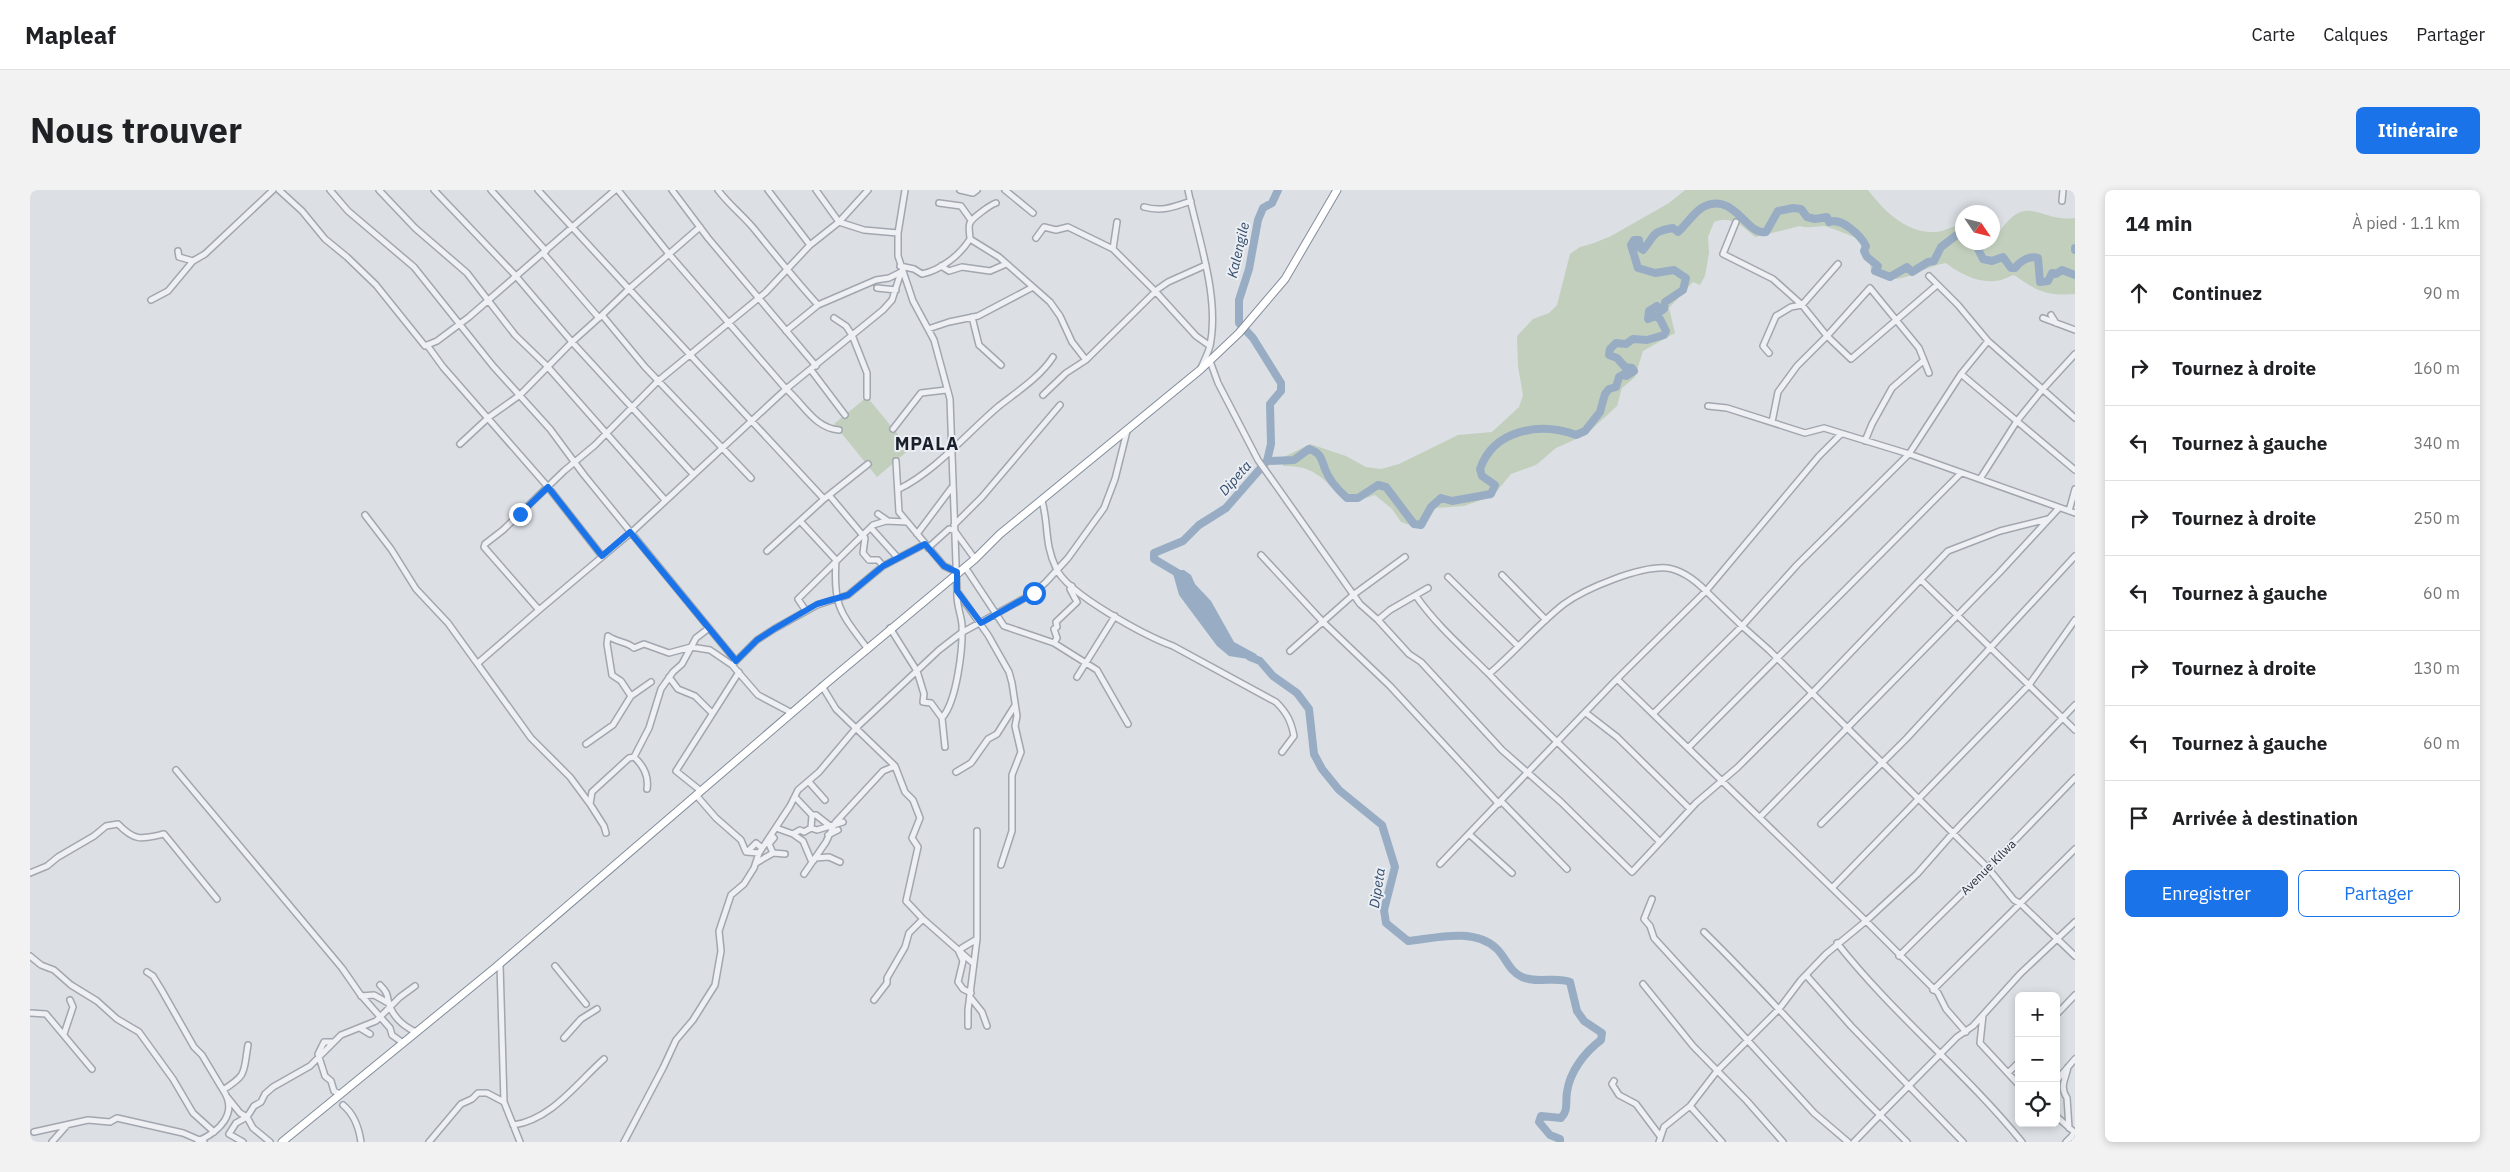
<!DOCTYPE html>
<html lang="fr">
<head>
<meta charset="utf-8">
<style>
	body { margin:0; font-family:"IBM Plex Sans",sans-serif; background:#f2f2f2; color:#202124 }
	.controls { position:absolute; right:15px; bottom:15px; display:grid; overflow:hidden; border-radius:8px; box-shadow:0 2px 8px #0003 }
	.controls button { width:45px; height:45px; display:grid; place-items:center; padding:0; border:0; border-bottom:1px solid #e0e0e0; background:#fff; color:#202124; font:25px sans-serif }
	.compass { position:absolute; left:1925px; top:15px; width:45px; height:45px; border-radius:50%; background:#fff; box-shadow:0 2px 8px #0003; rotate:125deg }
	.stop { position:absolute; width:15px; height:15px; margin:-11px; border:4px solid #1a73e8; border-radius:50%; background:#fff }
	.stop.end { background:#1a73e8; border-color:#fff; box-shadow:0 1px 5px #0008 }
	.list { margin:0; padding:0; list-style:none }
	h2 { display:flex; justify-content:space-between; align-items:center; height:65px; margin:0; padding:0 20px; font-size:21px }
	h2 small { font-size:16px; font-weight:400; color:#757577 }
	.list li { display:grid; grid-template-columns:32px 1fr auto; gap:15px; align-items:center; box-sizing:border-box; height:75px; padding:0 20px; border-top:1px solid #e0e0e0 }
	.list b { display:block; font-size:19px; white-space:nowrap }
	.list em { font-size:16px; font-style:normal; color:#757577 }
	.actions { display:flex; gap:10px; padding:15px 20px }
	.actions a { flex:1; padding:11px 0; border:1px solid #1a73e8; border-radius:8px; text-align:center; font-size:18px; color:#1a73e8 }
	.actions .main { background:#1a73e8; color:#fff }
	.icon { flex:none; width:28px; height:28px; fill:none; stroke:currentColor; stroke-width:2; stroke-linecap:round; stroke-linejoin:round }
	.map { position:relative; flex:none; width:2045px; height:952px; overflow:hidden; border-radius:8px }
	header { display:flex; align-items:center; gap:30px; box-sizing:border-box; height:70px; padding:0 25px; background:#fff; border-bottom:1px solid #e0e0e0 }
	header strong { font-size:24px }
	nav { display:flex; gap:28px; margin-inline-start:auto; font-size:18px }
	.intro { display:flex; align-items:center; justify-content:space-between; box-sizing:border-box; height:120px; padding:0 30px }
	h1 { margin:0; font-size:35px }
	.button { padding:12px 22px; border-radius:8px; background:#1a73e8; color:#fff; font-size:18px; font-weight:700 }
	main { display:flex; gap:30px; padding:0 30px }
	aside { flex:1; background:#fff; border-radius:8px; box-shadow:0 2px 8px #0003 }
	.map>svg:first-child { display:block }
	.green { fill:#c2cfbd }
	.water { fill:#98adc4 }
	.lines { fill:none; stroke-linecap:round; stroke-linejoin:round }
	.river { stroke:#98adc4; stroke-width:8 }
	.minor-casing { stroke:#a2a7af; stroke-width:8 }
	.highway-casing { stroke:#848d9b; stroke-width:9 }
	.minor { stroke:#eef0f4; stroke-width:5 }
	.highway { stroke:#fff; stroke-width:7 }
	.route { stroke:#1a73e8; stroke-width:6 }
	.labels { text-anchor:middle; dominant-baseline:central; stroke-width:4; stroke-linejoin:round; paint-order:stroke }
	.street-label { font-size:12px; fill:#272e3b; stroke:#ebeef3 }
	.water-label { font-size:14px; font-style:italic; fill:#334c6c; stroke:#ebeef3 }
	.district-label { font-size:18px; font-weight:bold; letter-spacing:1px; fill:#191f2b; stroke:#ebeef3 }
</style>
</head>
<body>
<header>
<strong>Mapleaf</strong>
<nav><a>Carte</a><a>Calques</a><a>Partager</a></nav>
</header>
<div class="intro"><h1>Nous trouver</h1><a class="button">Itinéraire</a></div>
<main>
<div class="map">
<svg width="2045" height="952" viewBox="0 0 2045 952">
	<rect width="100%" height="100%" fill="#dce0e5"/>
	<!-- green -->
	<path class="green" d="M 1655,0 L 1838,0 C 1854,21 1877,44 1906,42 C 1916,41 1924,35 1932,35 L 1932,52 L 1962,52 L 1963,43 L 1968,44 C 1997,0 2009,33 2045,28 L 2045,104 C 2016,106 2007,101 1984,85 C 1978,87 1971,91 1965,91 C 1948,93 1928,83 1916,73 C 1888,77 1864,104 1840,78 L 1841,74 L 1833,68 L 1831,51 C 1826,47 1799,37 1794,36 C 1785,36 1780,39 1770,36 L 1725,47 C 1712,36 1702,25 1684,32 L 1678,47 L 1679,63 L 1675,86 L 1670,95 L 1663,92 L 1639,118 L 1645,143 L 1613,161 L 1605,187 L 1592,198 L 1587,216 L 1562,239 L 1553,246 L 1526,258 L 1506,275 L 1481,284 L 1463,306 L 1434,316 L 1406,318 L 1391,339 L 1371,332 L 1362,319 L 1345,305 L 1330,310 L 1316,311 C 1294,290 1285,275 1253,276 L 1254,267 L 1280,254 L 1316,266 L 1336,277 L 1351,279 L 1369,274 L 1428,245 L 1462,242 L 1489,217 L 1493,205 L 1488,177 L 1487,146 L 1503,129 L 1519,123 L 1527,115 L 1540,64 L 1550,57 L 1564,53 L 1581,46 L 1639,13 Z
		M 837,207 L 880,259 L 847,287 L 804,234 Z"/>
	<!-- water -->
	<path class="water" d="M 1142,380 L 1154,380 L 1161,385 L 1165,394 L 1181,411 L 1204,452 L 1226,464 L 1230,471 L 1199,466 L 1187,456 L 1149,405 Z"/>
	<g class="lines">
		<!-- river -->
		<path class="river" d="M 1954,52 L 1948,59 L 1953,69 L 1962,71 L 1973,67 L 1981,78 L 1985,78 C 1990,71 2000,65 2008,68 L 2010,92 L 2018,91 L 2022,83 L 2026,84 L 2032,80 L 2045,85
			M 2045,58 L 2045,60
			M 1237,271 L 1241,254 L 1240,214 L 1251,201 L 1251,193 L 1223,148 L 1209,133 L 1209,110 L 1219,79 L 1228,30 L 1233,18 L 1242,13 L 1248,0
			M 1151,385 L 1124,369 L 1124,363 L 1153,351 L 1169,335 L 1196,318 L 1237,271 L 1264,270 L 1279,259 C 1291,263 1291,268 1295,279 C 1299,290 1308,300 1317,308 L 1328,308 L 1348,295 L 1356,297 L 1384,334 L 1391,335 L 1401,317 L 1411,308 L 1422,311 L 1461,304 L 1465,295 L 1452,286 L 1450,279 C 1464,239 1510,232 1546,245 L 1555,241 L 1570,222 L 1575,204 L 1579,199 L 1586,197 L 1589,187 L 1594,184 L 1596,186 L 1604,181 L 1602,178 L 1595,177 L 1587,168 L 1579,165 L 1580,159 L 1586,153 L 1596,154 L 1603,149 L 1617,150 L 1634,145 L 1636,141 L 1630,129 L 1625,126 L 1618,129 L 1619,121 L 1627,116 L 1631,121 L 1634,119 L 1635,112 L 1653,100 L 1656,88 L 1644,80 L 1625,83 L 1608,78 L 1601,55 L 1604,50 L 1609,50 L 1610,58 L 1613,60 C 1626,45 1620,42 1643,38 L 1648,42 C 1657,34 1663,23 1673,17 C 1705,1 1716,46 1736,42 L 1748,21 L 1763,18 L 1771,19 L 1777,27 L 1785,29 L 1797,27 L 1799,32 C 1812,27 1831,46 1836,56 L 1834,61 L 1837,67 L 1848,76 L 1845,81 L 1860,87 L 1877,77 L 1882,82 L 1898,72 L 1904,71 L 1911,57 L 1932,41
			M 1220,467 L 1230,471 L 1243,486 L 1267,503 L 1279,519 L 1284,564 L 1292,579 L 1309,600 L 1352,635 L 1365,677 L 1354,720 L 1356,733 L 1378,751 C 1406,748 1445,737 1467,759 C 1476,768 1480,782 1492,787 C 1508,794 1526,786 1540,792 L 1547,821 L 1554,831 L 1572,843 L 1571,850 C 1555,862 1540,881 1537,902 C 1535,912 1539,920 1531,928 L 1511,926 L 1509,932 L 1520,945 L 1530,949 L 1530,952"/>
		<!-- minor casing -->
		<g class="minor-casing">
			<path id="minor" d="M 249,0 L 272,21 L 295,49 L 317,67 L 346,95 L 395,156 L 407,151 L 439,127 L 585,0
				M 300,0 L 318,21 L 384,77 L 463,176 L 520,239 L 554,285 L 706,471
				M 349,0 L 385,38 L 437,83 L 485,145 L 517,176 L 635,310
				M 404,0 L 485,85 L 542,152 L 663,284
				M 461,0 L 516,61
				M 508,0 L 599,99 L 639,64 L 756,199 C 773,213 784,238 809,240
				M 588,0 L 639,64 L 670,37
				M 642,0 L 678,48 L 786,176
				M 688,0 C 699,15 714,26 725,40 C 746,66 766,91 788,115
				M 738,0 L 780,55
				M 786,0 L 809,32 L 834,40 L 868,43
				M 875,0 L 868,43 L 868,66 L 883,111 L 904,150 L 920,209 L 927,401 L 958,445 L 979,482 L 982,493 L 987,526 L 985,536 L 991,562 L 982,585 L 982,641 L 971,675
				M 930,0 L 943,3 L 947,0
				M 975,0 L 1003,23
				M 1158,0 C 1168,48 1190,107 1180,156 C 1178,163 1174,171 1171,178
				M 2032,11 L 2033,0
				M 909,13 L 931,16 L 941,30
				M 1114,17 C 1132,22 1144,17 1161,11
				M 1087,32 L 1083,59 L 1126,102 L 1166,146 L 1180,156
				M 1706,32 L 1693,64 L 1743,89 L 1772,115 L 1797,146 L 1821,169 L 1907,95
				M 1006,48 L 1014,37 L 1026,40 L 1038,37 L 1083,59
				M 940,49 C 940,45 938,36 940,33 C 942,28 960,15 966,13
				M 148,61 L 149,67 L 163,71
				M 513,63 L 569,128
				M 870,76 L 884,79 L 892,84 C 911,80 930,65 940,49 L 969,67 L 1003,97
				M 911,76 L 919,81 L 932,77 L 960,81 L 976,74
				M 1899,86 L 1928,115 L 1958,151 L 2045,228
				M 847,98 L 866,100
				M 121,110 L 138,101 L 163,71 L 175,64 L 243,0
				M 572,125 L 599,99 L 794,309
				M 2021,125 L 2026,133
				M 942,127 L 949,155 L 971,175
				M 804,128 L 816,136 L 822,145 L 837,183 L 837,207
				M 2013,128 L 2045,140
				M 898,139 L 919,132 L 948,126 L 1003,97 L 1020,112 L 1030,126 L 1042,152 L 1056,170
				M 756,141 L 788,115 L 846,90 L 859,88 L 871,82
				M 1958,151 L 1931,184 L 1879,264 L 1767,375 L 1712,436 L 1739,460 L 1958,678 L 1984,710 L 1991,714 L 2045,766
				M 397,155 L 413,177 L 518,297 L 572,366
				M 1739,163 L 1733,156 L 1746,126 L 1761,117 L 1772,115 L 1808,74
				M 1180,171 L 1188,193 L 1228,270 L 1330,414 L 1348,430 L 1360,420 L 1398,398
				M 781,180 L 815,225
				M 1931,184 L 2045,280
				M 2012,200 L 2045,164
				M 1013,205 L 1036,183 L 1056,170 L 1128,99 L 1138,92 L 1176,75
				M 1678,216 L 1697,218 L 1775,243 L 1794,238 L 1879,264 L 2045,323
				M 1742,232 L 1748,202 L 1767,176 L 1797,146 L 1840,98 L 1889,158 L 1899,183
				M 863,239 L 891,203 L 916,200
				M 1835,251 L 1842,234 L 1862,198 L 1893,171
				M 430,254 L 459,227 L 490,205 L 542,152 L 572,125 L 615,177 L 721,288
				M 866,271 L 869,322 L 914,376 L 927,382
				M 1950,289 L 1987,231 L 2012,200
				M 869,299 C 906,281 938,242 969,216 C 988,201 1010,187 1023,167
				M 799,305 L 835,348 L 833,363 L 839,370 L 848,370 L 853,376
				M 1012,311 C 1019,335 1014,353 1026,378 C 1037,404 1116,446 1143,456 L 1246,512 C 1257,523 1261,531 1264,546 L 1252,562
				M 2039,321 L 2045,299
				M 848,324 L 858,331
				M 335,325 L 361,359 L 386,399 L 418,433 L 501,548 L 540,587 L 560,614
				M 770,331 L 806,370 C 803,416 810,422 837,458
				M 924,335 L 952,307 L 1030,215
				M 841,338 L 868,368
				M 887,344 L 923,296
				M 898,358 L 919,339 L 924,340 L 945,369
				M 737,361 L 794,309 L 838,274
				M 1231,365 L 1293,432 L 1360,496 L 1469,614
				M 935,377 L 974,436 L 1024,453 L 1067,480 L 1098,534
				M 1472,385 L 1516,430
				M 1418,387 L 1488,456
				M 1891,390 L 2045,540
				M 1386,406 C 1407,436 1434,459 1459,484 C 1514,542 1574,595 1630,652 L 1666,613 L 1708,577 L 1784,501 L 1918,361 L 1970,341 L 2018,329
				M 509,420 L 604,340 L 756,199 L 853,120 L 862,110 L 871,82
				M 776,421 L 768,409 L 843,335 L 856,331 L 877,332
				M 1348,430 L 1379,464 L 1391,472 L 1472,560 L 1531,612 L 1602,682 L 1630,652
				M 860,438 L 887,481 L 894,504 L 893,512 L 901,513 L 912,528 L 915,557
				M 1024,453 L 1027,448 L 1024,439 L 1027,437 L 1026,432 L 1047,412 L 1040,399 L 1042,396
				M 1260,461 L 1323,405 L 1375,367
				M 448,473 L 509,420 L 454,357 L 455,354 L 473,340 L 534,281 L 565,255 L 628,191 L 736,102 L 780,55 L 809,32 L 838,0
				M 704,473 L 727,450 L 744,439 L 787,415 L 818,405 L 853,376 L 895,354
				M 1459,484 C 1485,462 1507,435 1534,414 C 1556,398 1610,376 1637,378 C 1652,380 1666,391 1676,401 L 1789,266 L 1810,245
				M 639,487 L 648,499 L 665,506 L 682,523
				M 1047,487 L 1085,426
				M 1587,489 L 1836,731 L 1796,764 L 1771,790 L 1749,819 L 1687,881 L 1660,916 L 1634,937 L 1629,952
				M 792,496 L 806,519 L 865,576 L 875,602 L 883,610 L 890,628 L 882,648 L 888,657 L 876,711 L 893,729 L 879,743 L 875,757 L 857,788 L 857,793 L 844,810
				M 601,506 L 591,491 L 582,485 L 577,454 L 578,446 C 588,453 596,451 604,458 L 614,454 L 639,463 L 661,457 L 680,460 L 702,475 L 728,505 L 762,523
				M 1556,523 L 1587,547 L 1660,619
				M 912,528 C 927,511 933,458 932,435 C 931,423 926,415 927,401
				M 556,554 L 583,535 L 601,506 L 621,492
				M 1658,558 L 1931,283
				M 604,567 C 614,576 619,586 617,599
				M 146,580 L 312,778 L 330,804 L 360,838 L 362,845 L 373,853
				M 926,582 L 941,573 L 958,549 L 967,544 L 984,517
				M 779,592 L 795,610
				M 671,601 L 646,581 L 709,482
				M 666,605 L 686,628 L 711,650 L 716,662 L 729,663
				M 765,607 L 782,625 L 786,625 L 800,636
				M 1472,612 L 1537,679
				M 1730,627 L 1969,383 L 2029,318
				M 1791,634 L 1877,548 L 2045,366
				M 746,638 L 763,644 L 770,640 L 774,642 L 781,638 L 787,640 L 813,632
				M 781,638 L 782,625
				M 576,643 L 574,636 L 560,614 L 562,602 L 599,568 L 604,567 L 619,538 L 631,499 L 643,482 L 652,474 L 666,448 L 679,438
				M 763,644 L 773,651 L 781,670 L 784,670
				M 1439,644 L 1482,683
				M 741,645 L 744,648 L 739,654 L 743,663
				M 798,645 L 808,640
				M 717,662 L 726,653 L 732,658
				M 785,668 L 799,667 L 810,672
				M 726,673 L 743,663 L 755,664
				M 1410,674 L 1587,489 L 1676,401 L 1712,436 L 1623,524
				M 0,683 L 17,676 L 28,667 L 64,646 L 76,636 L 88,634 C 105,652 112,649 134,644 L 187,709
				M 774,684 L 796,652 L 805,633 L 853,581 L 865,576
				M 1803,697 L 1999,495 L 2045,430
				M 1622,709 L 1614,729 L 1620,736 L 1624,748 L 1784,923 L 1818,952
				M 893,729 L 943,773
				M 1674,742 C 1735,801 1789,866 1850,925 L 1824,952
				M 1807,753 C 1863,824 1935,882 1992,952
				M 0,766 L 11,775 L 24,780 L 41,795 L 67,811 L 87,829 L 109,842 L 143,889 L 163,923 L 184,942
				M 1869,766 L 1958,678 L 2045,588
				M 470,774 L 474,912 L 490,952
				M 525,776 L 556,814
				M 117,782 L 123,786 L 131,799 L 164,857 L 172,865 L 193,900
				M 1776,785 L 1821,836 L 1933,952
				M 1613,794 L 1663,856 L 1717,911 L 1753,952
				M 350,795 C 360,805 356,806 360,817 C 365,829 375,837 386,842
				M 1903,800 L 2045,659
				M 941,803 L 933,799 L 928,792 L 933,771 L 929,762 L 932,758 L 947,749
				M 331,806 L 344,805 L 360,814
				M 940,807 L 952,822 L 957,836
				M 0,823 L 16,824 L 62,879
				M 1953,825 L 1950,853 L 1989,895
				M 2026,825 L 2045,805
				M 938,836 L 938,820 L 947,749 L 947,641
				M 330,838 L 340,844
				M 1936,842 L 1916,819 L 1908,803 L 1836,731 L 1887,684 L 1923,643 L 2045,515
				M 34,844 L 43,817 L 40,810
				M 534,848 L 551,829 L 567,819
				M 302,852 L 294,852 L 288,864 L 295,886 L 301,891 L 304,901 L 310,904
				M 2038,877 C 2036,888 2029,897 2037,908 L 2039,938
				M 1978,883 L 1989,872
				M 1584,891 L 1582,894 L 1589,905 L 1606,914 L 1630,946
				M 2026,891 L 2045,869
				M 198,908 L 210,923 L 217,927 L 223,938 L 240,952
				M 313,915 C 324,924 329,938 331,952
				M 1660,916 L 1692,952
				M 2026,926 L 2044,942 L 2042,946 L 2045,949
				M 483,935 C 521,930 547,893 574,869
				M 4,942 L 58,930 L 80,932 L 87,928 L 153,943 L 174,952
				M 168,951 C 189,942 209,923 193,900 C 218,884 213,883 218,855
				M 22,952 L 37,935
				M 213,952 L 199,944 L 206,933 L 217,927 L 224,916 L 231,912 L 235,904 L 243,897 L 280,876 L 311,845 L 346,831 L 370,807 L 385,796
				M 399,952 L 431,914 L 442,909 L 448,903 L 457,903 L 474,912
				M 594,952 L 633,878 L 646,850 L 663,830 L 685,795 L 691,761 L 689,741 L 701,705 L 714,694 L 724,678 L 729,663 L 760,616 L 768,600 L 789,582 L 826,538 L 909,460 L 931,443 L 1004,403 L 1016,392 L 1038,368 L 1074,318 L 1085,289 L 1097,241
				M 1877,952 L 1850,925 L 1927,847 L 1943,836 L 1990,784 L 2045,732
				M 2036,952 L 2042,946"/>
		</g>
		<!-- highway casing -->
		<g class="highway-casing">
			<path id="highway" d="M 252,952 L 466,777 L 799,491 L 945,369 L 970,344 L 1170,180 L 1209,143 L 1255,89 L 1307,0"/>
		</g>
		<!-- minor -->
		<use href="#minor" class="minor"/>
		<!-- highway -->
		<use href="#highway" class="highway"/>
	</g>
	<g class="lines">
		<!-- route -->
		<path class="route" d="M 490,324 L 518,297 L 572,366 L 600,342 L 706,471 L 727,450 L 744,439 L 787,414 L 818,405 L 853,376 L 895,354 L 914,376 L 927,382 L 927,401 L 951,433 L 1004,403"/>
	</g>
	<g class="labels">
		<!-- street labels -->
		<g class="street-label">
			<text transform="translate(1958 677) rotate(-45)">Avenue Kilwa</text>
		</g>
		<!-- water labels -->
		<g class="water-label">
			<text transform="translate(1208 60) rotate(-77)">Kalengile</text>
			<text transform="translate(1205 288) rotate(-48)">Dipeta</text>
			<text transform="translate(1347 698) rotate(-81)">Dipeta</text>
		</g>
		<!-- district labels -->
		<g class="district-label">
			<text x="897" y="253">MPALA</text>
		</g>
	</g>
</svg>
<div class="controls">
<button>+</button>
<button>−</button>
<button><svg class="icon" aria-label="locate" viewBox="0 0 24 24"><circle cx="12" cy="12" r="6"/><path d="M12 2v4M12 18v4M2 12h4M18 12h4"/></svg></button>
</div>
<svg class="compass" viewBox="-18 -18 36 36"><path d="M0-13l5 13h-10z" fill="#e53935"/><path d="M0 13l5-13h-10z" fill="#757577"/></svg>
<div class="stop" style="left:1004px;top:403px"></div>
<div class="stop end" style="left:490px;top:324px"></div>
</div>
<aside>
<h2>14 min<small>À pied · 1.1 km</small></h2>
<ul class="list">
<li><svg class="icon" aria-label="ahead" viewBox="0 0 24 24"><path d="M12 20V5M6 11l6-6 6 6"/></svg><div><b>Continuez</b></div><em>90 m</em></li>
<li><svg class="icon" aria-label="right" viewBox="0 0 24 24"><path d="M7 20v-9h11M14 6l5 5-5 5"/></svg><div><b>Tournez à droite</b></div><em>160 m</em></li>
<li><svg class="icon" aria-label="left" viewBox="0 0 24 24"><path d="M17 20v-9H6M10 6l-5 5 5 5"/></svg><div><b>Tournez à gauche</b></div><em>340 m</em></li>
<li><svg class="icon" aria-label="right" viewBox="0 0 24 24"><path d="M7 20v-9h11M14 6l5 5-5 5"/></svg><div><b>Tournez à droite</b></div><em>250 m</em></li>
<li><svg class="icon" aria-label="left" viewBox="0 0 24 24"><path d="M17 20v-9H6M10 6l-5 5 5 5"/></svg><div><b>Tournez à gauche</b></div><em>60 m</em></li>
<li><svg class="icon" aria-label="right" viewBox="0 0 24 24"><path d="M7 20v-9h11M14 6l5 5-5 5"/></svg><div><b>Tournez à droite</b></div><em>130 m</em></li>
<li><svg class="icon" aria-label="left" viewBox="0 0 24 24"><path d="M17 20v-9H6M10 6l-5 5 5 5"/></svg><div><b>Tournez à gauche</b></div><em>60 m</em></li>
<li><svg class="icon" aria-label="arrive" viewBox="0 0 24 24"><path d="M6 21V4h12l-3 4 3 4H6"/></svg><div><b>Arrivée à destination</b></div></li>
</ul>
<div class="actions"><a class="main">Enregistrer</a><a>Partager</a></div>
</aside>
</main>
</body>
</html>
